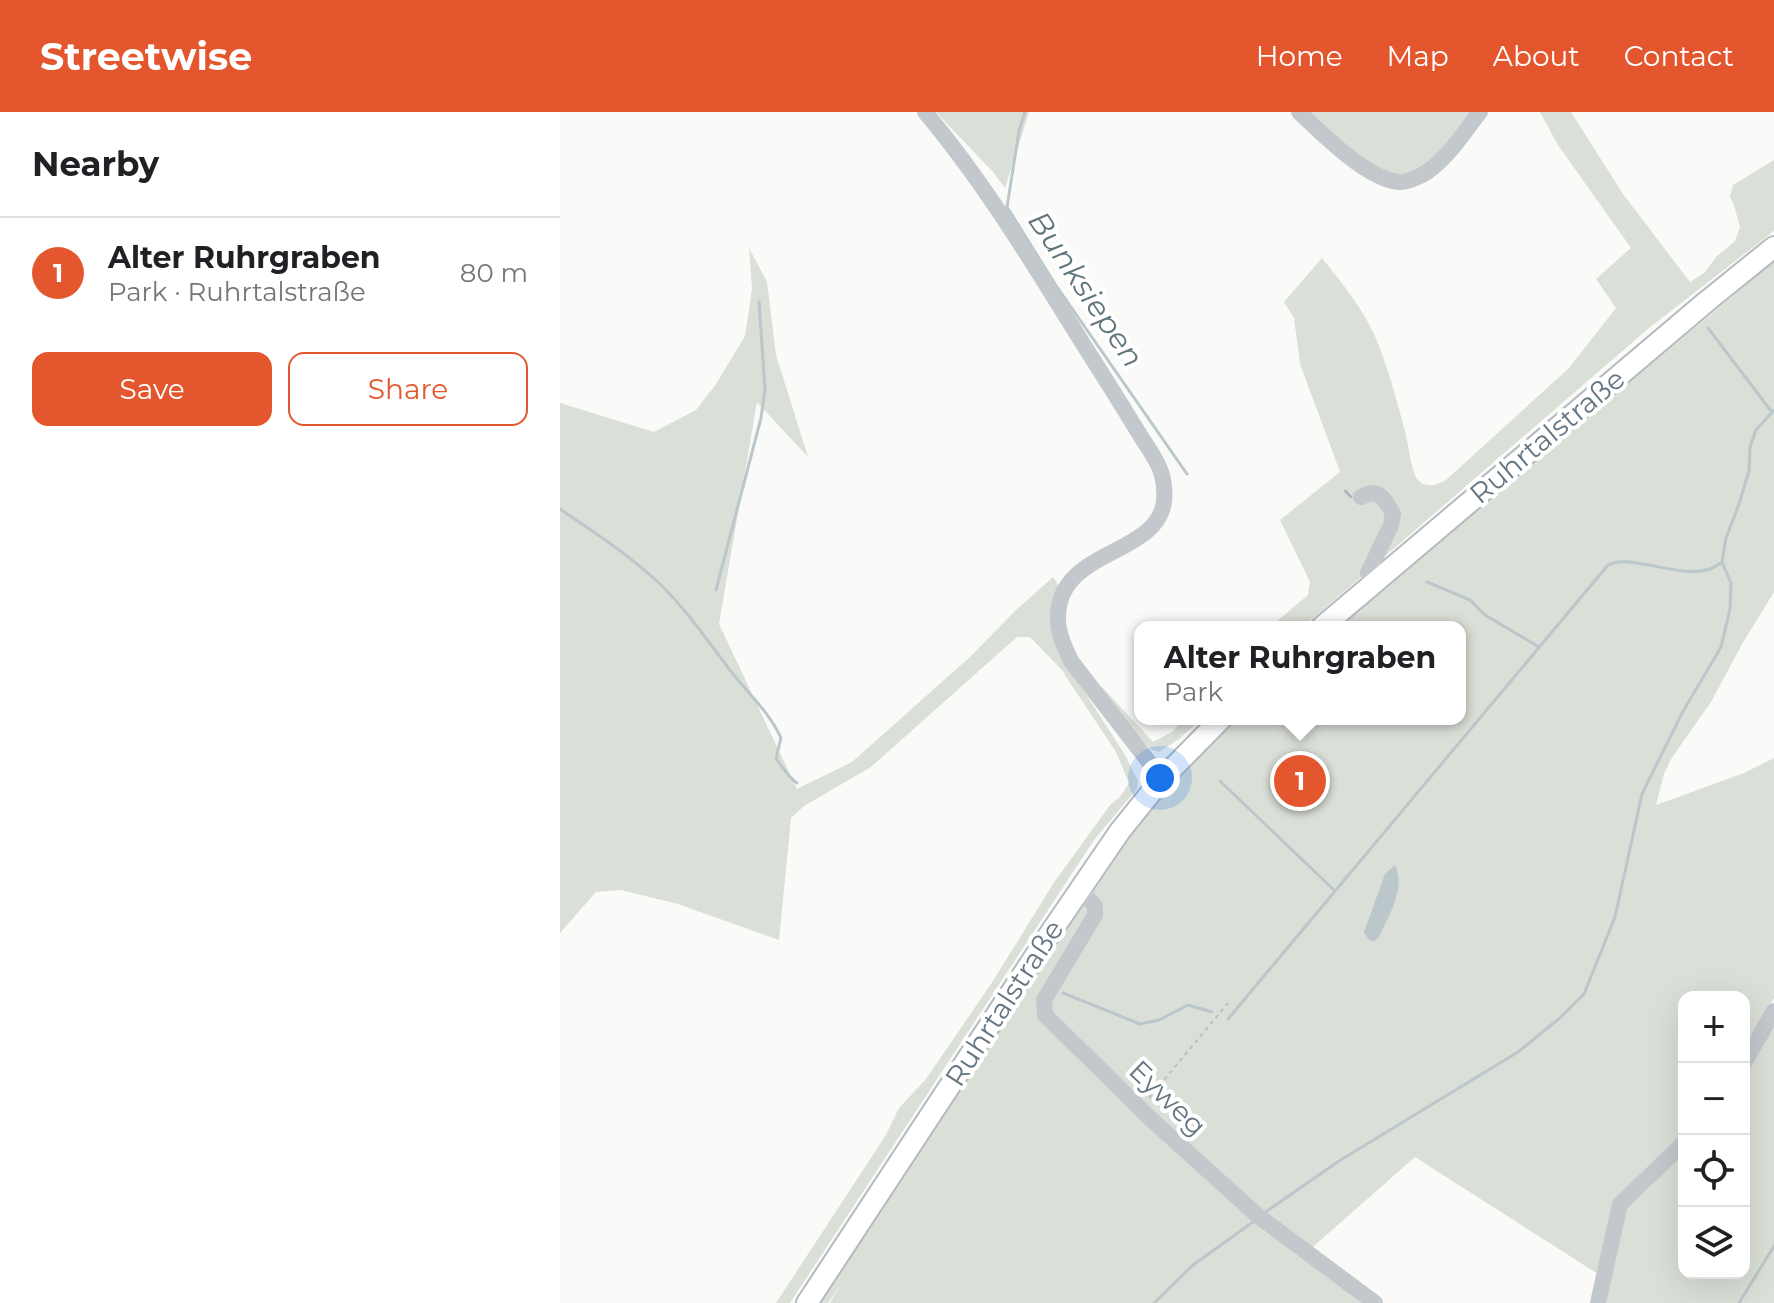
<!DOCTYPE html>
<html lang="en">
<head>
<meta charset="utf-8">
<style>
	body { margin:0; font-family:Montserrat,sans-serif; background:#f2f2f2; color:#202124 }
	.controls { position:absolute; right:24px; bottom:24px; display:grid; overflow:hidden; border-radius:16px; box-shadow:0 8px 32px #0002 }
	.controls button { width:72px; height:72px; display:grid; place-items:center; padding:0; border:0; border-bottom:2px solid #e0e0e0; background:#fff; color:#202124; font:40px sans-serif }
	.you { position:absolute; left:600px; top:666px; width:28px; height:28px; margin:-20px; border:6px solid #fff; border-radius:50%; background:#1a73e8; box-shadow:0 0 0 12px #1a73e833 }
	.badge { display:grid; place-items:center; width:52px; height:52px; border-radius:50%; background:#e4572e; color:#fff; font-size:26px; font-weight:700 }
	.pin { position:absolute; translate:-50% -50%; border:4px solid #fff; box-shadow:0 2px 8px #0006 }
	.popup { position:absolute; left:574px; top:509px; width:332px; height:104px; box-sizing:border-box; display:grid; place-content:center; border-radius:16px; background:#fff; filter:drop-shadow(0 2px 6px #0005); font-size:26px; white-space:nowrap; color:#757577 }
	.popup b { font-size:30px; color:#202124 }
	.popup::after { content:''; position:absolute; left:50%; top:100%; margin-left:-16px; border:16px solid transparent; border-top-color:#fff }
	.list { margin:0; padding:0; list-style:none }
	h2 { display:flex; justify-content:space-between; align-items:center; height:104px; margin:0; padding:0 32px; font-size:34px }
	h2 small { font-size:26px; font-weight:400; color:#757577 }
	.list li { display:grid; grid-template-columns:52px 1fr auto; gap:24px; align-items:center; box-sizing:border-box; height:112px; padding:0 32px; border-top:2px solid #e0e0e0 }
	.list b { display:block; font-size:30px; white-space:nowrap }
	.list p { margin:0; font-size:26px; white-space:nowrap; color:#757577 }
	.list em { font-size:26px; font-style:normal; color:#757577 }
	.actions { display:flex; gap:16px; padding:24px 32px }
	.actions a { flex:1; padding:18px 0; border:2px solid #e4572e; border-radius:16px; text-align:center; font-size:28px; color:#e4572e }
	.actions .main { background:#e4572e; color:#fff }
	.icon { flex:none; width:44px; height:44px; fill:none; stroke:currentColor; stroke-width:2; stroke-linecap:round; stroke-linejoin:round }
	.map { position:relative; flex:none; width:1214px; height:1191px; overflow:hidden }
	header { display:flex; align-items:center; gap:48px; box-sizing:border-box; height:112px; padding:0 40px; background:#e4572e; color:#fff }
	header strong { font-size:38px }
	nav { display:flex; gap:44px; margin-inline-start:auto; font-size:28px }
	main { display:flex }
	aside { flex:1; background:#fff }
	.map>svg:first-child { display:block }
	.green { fill:#dadfd7 }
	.water { fill:#bbc7cb }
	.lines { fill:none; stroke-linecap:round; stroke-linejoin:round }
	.stream { stroke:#bbc7cb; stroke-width:3 }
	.building { fill:#aab3b9; stroke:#dcdcda; stroke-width:2 }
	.major-casing { stroke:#b5babe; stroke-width:24 }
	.path { stroke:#bbbfc2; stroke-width:2; stroke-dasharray:4 4; stroke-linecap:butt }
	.minor { stroke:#c3c8cc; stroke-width:16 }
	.major { stroke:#fff; stroke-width:20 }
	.labels { text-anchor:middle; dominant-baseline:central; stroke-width:8; stroke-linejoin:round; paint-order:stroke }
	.street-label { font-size:28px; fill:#657683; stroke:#fff }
	.water-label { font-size:30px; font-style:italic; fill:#60757c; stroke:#fff }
</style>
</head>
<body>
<header>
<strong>Streetwise</strong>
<nav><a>Home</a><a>Map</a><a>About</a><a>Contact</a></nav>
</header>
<main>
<aside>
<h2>Nearby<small></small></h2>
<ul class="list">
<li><span class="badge">1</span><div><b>Alter Ruhrgraben</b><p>Park · Ruhrtalstraße</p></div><em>80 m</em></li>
</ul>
<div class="actions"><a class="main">Save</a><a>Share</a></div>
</aside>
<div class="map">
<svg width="1214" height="1191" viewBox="0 0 1214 1191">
	<rect width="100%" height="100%" fill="#fafaf8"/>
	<!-- green -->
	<path class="green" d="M 376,0 L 469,0 L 445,76 L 433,60 Z
		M 739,0 L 920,0 L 866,61 L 821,66 Z
		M 980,0 L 1011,0 L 1063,82 L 1130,170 L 1144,161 L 1157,144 L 1175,129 L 1180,115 L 1174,93 L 1170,85 L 1173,73 L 1214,48 L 1214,119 L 1089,216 L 743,515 L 710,515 L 748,483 L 750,470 L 720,408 L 780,360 L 740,252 L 734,206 L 724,190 L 762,146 C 781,170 801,194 814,222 C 827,252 836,285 844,316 C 848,327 851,361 858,368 C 867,377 877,373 886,368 L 1009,256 L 1056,196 L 1036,167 L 1071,136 L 998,33 Z
		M 189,136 L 207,170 L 216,243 L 248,345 L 197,290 L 159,512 L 237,677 L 292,650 L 411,544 L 455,499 L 493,465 L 499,474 L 493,501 L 511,559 L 565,643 L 578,669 L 577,677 L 534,728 L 230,1191 L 216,1191 L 326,1023 L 339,996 L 366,967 L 431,872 L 493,772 L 550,693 L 560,685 L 569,671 L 556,640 L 501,557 L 470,525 L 457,525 L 311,655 L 244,694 L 231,706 L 219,828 L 118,792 L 61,778 L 36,780 L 0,821 L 0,291 L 94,320 L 136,298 L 156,272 L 185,224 L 192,177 Z
		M 1214,150 L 1214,480 L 1182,532 L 1151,590 L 1111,647 L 1104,662 L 1096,693 L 1184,661 L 1214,646 L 1214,886 L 1184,937 L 1184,885 L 1124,885 L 1124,1022 L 1060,1082 L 1038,1162 L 855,1045 L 746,1141 L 815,1191 L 270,1191 L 281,1172 L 268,1191 L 257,1191 L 314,1108 L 441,910 L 559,735 L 612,670 L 673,607 L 900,607 L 900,515 L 780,515 L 1032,299 L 1067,272 Z
		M 542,575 L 593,630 L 612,620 L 624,607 L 641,607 L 619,627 L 599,640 L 590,637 L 537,578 Z
		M 1214,899 L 1214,1191 L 1038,1191 L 1060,1092 L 1124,1031 L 1124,1161 L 1184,1161 L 1184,951 Z"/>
	<!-- water -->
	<path class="water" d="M 835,753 C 846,776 829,803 819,825 L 814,829 L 809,828 L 804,820 L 825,762 Z"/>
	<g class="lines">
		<!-- stream -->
		<path class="stream" d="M 465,0 L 459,19 L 447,95 L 495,172 L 627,362
			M 1148,216 L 1211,299
			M 0,397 C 34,420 69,443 99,471 C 128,499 152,535 177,567 C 193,586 210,602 221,626 L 216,646 C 222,655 228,665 237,671
			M 867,470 L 910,488 L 925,503 L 979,535
			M 156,478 L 201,306 L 205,277 L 199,190
			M 660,669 L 775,779
			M 503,881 L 580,912 L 599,908 L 628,893 L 652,900
			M 668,907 L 1048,453 C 1075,439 1132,476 1162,450
			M 704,1101 L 779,1049 L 958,940 L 1001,905 L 1024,882 L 1055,805 L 1082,682 L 1122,601 L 1161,535 L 1170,497 L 1171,471 L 1162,450 L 1166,426 L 1179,392 L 1189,359 L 1190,335 L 1196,318 L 1214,298
			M 594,1191 L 633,1153 L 693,1110
			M 1179,1191 L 1214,1134"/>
	</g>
	<!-- building -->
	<path class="building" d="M 786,376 L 794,385 L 791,388 L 782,379 Z"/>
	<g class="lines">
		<!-- major casing -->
		<g class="major-casing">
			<path id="major" d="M 762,515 L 1146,190 L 1214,135
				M 247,1191 L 491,820 L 560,719 L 602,667 L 661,607"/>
		</g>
		<!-- path -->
		<path class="path" d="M 589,986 L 668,891"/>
		<!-- minor -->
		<path class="minor" d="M 365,0 C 429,76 479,162 532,246 C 548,271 564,297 580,323 C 587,335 597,347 601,360 C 604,369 605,380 604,390 C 596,446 495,436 498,509 C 498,523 506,537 511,549 L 602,667
			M 739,0 C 761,21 808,68 839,70 C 846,71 861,64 867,60 C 889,45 904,20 920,0
			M 801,385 C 819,375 825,387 833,402 L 831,413 L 808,461 L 814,471
			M 520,777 L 535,794 L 535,803 L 484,888 L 485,903 L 593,1009 L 697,1103 L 815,1191
			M 1184,951 L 1214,899
			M 1038,1191 L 1060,1092 L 1124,1031"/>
		<!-- major -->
		<use href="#major" class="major"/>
	</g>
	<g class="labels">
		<!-- street labels -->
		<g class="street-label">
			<text transform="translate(987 324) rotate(-40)">Ruhrtalstraße</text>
			<text transform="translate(444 891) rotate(-57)">Ruhrtalstraße</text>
			<text transform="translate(608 986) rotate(44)">Eyweg</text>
		</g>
		<!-- water labels -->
		<g class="water-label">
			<text transform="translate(526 177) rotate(56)">Bunksiepen</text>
		</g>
	</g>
</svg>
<div class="controls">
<button>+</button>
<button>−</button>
<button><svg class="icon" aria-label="locate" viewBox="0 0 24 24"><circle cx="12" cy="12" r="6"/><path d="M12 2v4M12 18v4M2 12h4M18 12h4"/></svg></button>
<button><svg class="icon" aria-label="layers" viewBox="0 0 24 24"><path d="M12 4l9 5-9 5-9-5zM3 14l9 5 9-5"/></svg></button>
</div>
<div class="you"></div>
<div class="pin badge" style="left:740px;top:669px">1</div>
<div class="popup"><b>Alter Ruhrgraben</b>Park</div>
</div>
</main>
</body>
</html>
